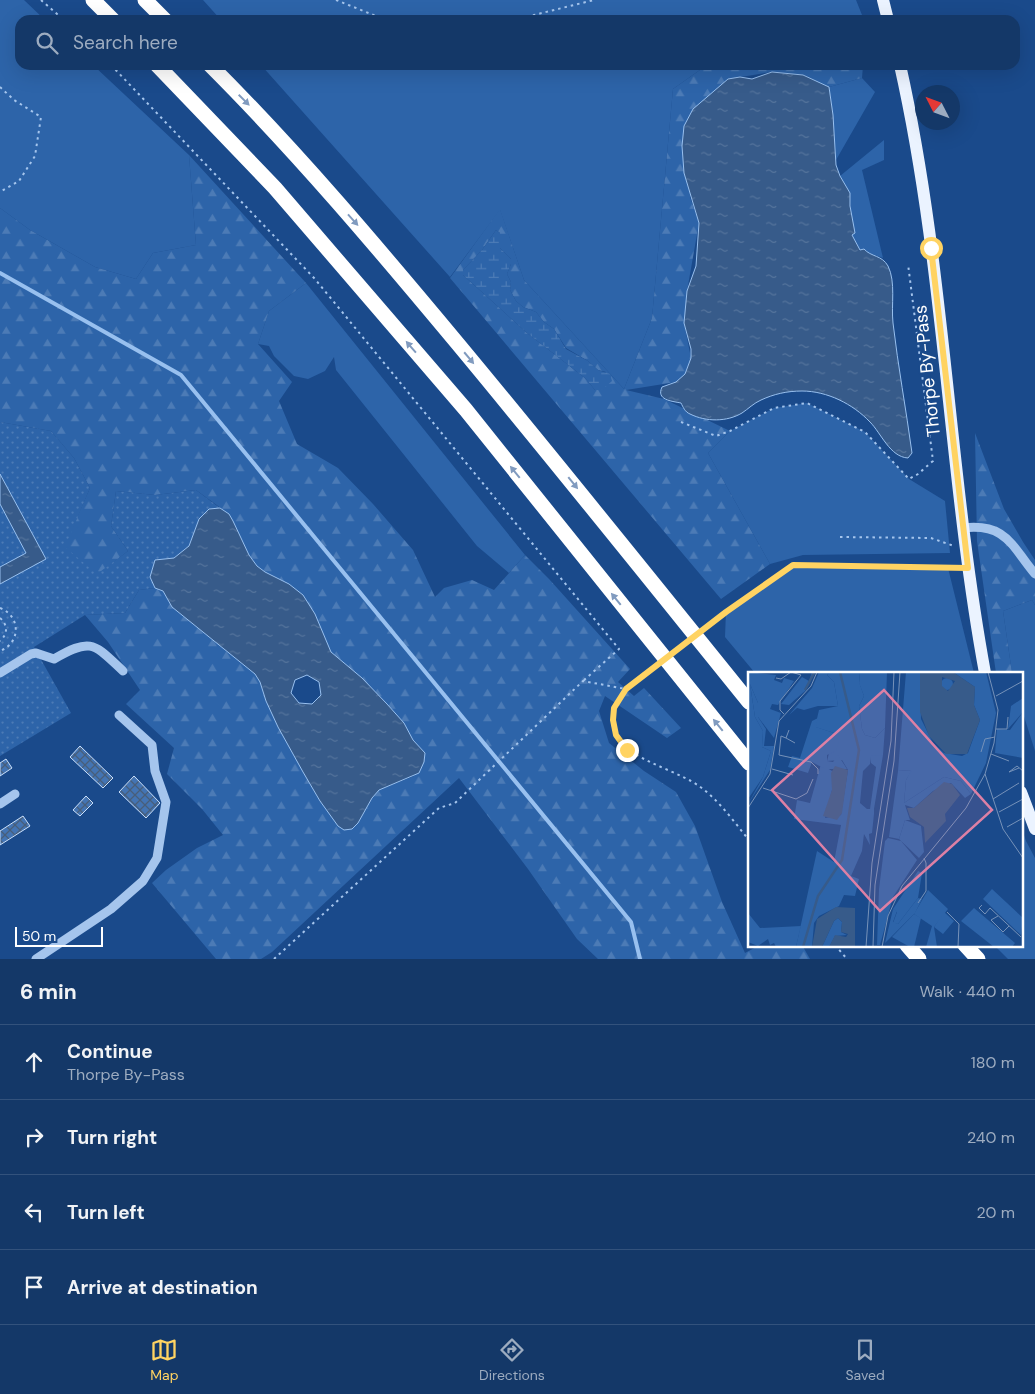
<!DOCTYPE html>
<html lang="en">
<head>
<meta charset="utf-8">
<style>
	body { margin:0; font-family:"DM Sans",sans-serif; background:#214371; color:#f1f3f6 }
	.compass { position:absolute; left:915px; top:85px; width:45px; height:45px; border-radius:50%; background:#143868; box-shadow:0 5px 20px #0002; rotate:312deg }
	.scale { position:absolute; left:15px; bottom:12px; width:88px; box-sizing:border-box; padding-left:5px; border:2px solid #fff; border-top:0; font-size:14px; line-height:18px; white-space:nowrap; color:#fff; -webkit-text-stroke:4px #1a4a8b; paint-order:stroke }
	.stop { position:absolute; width:15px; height:15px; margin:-11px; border:4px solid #ffd362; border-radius:50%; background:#fff }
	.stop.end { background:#ffd362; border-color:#fff; box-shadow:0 1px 5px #0008 }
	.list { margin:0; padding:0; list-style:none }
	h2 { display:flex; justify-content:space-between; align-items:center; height:65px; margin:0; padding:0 20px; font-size:21px }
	h2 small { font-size:16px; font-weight:400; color:#9dacc0 }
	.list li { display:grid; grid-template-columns:32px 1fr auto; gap:15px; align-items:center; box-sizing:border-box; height:75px; padding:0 20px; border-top:1px solid #33527c }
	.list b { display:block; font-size:19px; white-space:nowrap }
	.list p { margin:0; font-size:16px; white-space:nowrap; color:#9dacc0 }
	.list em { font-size:16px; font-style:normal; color:#9dacc0 }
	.icon { flex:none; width:28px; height:28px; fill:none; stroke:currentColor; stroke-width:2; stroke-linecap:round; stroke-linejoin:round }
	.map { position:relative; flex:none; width:1035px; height:959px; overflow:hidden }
	.search { position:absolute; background:#143868; box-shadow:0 5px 20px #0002; left:15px; right:15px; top:15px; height:55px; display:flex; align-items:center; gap:12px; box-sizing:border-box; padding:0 18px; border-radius:15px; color:#9dacc0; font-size:19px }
	.sheet { height:365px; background:#143868 }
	nav { display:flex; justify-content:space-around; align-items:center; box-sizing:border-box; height:70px; border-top:1px solid #33527c; background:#143868; font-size:14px; color:#9dacc0 }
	nav a { display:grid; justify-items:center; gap:2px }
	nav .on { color:#ffd362 }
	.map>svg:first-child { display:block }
	.grass { fill:#2d64a9 }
	.forest { fill:url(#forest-firs); fill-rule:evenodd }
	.wetland { fill:url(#wetland-marsh) }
	.garden { fill:url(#garden-dots) }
	.water { fill:url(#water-ripples); stroke:#98c0ef; fill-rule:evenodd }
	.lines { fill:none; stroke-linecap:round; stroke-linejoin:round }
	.stream { stroke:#98c0ef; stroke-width:4 }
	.building { fill:url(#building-cross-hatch); stroke:#cbe0fa }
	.path { stroke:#a5c5ed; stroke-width:2; stroke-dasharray:2.5 4; stroke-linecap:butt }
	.minor { stroke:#a5c5ed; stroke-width:9 }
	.major { stroke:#ebf3ff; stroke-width:12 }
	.highway { stroke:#fff; stroke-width:15 }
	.path-bridge { stroke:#a5c5ed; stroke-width:2; stroke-dasharray:2.5 4; stroke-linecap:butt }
	.oneway { fill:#819bbf }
	.route { stroke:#ffd362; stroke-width:6 }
	.labels { text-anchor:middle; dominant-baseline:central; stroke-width:4; stroke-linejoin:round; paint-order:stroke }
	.street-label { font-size:18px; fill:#fff; stroke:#1a4a8b }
	.inset-river { fill:none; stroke:#375b8a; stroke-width:2.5 }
	.inset-road { fill:none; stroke:#7692b9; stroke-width:1 }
	.view { fill:#dd80a5; fill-opacity:0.15; stroke:#dd80a5; stroke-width:2.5 }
	.inset-edge { fill:none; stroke:#fff; stroke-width:2.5 }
</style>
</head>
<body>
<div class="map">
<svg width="1035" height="959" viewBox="0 0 1035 959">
	<defs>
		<pattern id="forest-firs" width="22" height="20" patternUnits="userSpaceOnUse" patternTransform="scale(1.25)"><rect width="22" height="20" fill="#2d64a9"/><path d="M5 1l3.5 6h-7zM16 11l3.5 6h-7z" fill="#4c7bb6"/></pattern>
		<pattern id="wetland-marsh" width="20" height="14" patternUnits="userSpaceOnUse" patternTransform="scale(1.25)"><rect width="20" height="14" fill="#2d64a9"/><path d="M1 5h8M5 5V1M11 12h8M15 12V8" fill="none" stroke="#4c7bb6"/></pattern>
		<pattern id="garden-dots" width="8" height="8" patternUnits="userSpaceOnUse" patternTransform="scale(1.25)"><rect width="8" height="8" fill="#2d64a9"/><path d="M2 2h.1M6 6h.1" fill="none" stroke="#4c7bb6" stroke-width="1.8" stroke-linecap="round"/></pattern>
		<pattern id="water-ripples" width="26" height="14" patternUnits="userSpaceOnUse" patternTransform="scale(1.25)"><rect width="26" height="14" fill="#375b8a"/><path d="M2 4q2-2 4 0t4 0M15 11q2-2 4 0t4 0" fill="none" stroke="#55749c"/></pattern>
		<pattern id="building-cross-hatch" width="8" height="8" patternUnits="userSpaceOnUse" patternTransform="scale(1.25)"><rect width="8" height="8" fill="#4374b3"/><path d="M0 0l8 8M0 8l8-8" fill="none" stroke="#485e7a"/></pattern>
	</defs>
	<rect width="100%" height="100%" fill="#1a4a8b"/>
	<!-- grass -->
	<path class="grass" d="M 0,0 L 24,0 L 45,20 L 20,20 L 20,65 L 93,65 L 189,155 L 196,245 L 153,253 L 136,279 L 95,267 L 30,230 L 0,208 Z
		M 203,0 L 856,0 L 864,20 L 221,20 Z
		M 261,65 L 707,65 L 673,89 L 652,318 L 624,389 L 524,280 L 500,210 L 450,277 Z
		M 862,78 L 875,92 L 836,160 L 833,115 L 829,87 Z
		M 884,140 L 884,160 L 862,170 L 883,258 L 860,250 L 852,235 L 850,193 L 840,176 Z
		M 306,283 L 525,555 L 509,573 L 477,546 L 336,370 L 334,357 L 325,371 L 308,379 L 294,376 L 274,356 L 269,346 L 258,344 L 269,311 Z
		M 807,403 L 865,432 L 909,479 L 945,501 L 950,553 L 803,555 L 770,564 L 708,453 L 730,431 L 774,408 Z
		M 793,565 L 948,568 L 974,673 L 755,673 L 725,637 L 726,611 Z
		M 1032,600 L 1035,605 L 1035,751 L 1021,707 L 1021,673 L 1012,673 L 1003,611 Z
		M 1021,826 L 1026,841 L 1035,858 L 1035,959 L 1008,959 L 994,945 L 1021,945 Z"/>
	<!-- forest -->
	<path class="forest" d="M 707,65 L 863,65 L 862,78 L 829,87 L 803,75 L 772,72 L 728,79 L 690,197 L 699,223 L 687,291 L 684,323 L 691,358 L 685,374 L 676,382 L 626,390 L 664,399 L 730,431 L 708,453 L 770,564 L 721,599 L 450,278 L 500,209 L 524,280 L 624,389 L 652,318 L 673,89 ZM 496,230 L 500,233 L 500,248 L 511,259 L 511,264 L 507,274 L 511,282 L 510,290 L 516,301 L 523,307 L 536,312 L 544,322 L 554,329 L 566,348 L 588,361 L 598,370 L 606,372 L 595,390 L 585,378 L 527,333 L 463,275 L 463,270 L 482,250 Z
		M 189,155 L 306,283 L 269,311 L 258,344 L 292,382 L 279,401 L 297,444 L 338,468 L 373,504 L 413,550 L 435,597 L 444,588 L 472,580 L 494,590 L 525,555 L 549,579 L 630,669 L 618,682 L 634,696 L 644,688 L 681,728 L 667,738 L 605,696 L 599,711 L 609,743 L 644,771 L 676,792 L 695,826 L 722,902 L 745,953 L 760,945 L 802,945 L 810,959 L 598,959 L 577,939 L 528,869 L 459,778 L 272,952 L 261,959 L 216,959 L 152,883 L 166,870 L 197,848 L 223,835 L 202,809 L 167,774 L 174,748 L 126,704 L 140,690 L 108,642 L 85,615 L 125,613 L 139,590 L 155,588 L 163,591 L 172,607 L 255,674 L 260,682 L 266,701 L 278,727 L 320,801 L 358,823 L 372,798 L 379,790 L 414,776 L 425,753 L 413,740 L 404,723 L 387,704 L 362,678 L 331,652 L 289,584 L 265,572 L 257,566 L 249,555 L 229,514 L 196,490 L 155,495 L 116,491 L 111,526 L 128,551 L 97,575 L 64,547 L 90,488 L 74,458 L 51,431 L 0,422 L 0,208 L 30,230 L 95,267 L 136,279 L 153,253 L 196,245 Z
		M 975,433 L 1004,509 L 1023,542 L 1035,560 L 1035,605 L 1032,600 L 1003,611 L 1012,673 L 996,673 L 977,541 Z"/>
	<!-- wetland -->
	<path class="wetland" d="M 496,230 L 500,233 L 500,248 L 511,259 L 511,264 L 507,274 L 511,282 L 510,290 L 516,301 L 523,307 L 536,312 L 544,322 L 554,329 L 566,349 L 588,361 L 598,370 L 610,374 L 612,381 L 602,390 L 595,390 L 585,378 L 527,333 L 463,275 L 463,270 L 482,250 Z"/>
	<!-- garden -->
	<path class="garden" d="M 0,422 L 51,431 L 74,458 L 90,488 L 65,547 L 97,574 L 128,551 L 111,526 L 116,491 L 155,495 L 196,490 L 220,508 L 209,509 L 199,519 L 189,546 L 150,577 L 155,588 L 139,590 L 125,613 L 85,615 L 34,647 L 71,713 L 0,756 Z"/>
	<!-- water -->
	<path class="water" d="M 772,72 L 803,75 L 829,87 L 833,115 L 836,165 L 840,176 L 850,193 L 850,206 L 855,233 L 852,235 L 860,250 L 864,249 C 871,257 882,255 888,266 C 896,282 891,305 893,323 C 898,366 906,409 912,453 L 908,458 C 890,457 881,433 870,422 C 853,404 827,391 802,391 C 787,391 774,394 761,400 C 754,403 748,409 742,413 C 727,422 706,422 690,414 C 685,412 683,407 681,403 C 671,401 656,400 662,387 L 676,382 L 685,374 L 691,358 L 691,349 L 684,323 L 687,291 L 696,266 L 699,223 L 684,173 L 682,146 L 684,126 L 693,109 L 728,79 L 740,77 L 752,79 Z
		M 0,474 L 46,559 L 0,584 L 0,567 L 26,553 L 0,504 Z
		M 220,508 L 229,514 L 233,521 L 249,555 L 257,566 L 265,572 L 289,584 L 303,595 L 315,614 L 331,652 L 362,678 L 387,704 L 404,723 L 413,740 L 425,753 L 424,762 L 419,773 L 379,790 L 372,798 L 358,823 L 352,829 L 344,830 L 338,826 L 320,801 L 303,772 L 278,727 L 266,701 L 260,682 L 255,674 L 172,607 L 163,591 L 155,588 L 150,577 L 155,560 L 174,558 L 189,546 L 199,519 L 209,509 ZM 307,675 L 319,682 L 321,695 L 312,704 L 299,703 L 291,693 L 295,680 Z"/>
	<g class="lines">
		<!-- stream -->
		<path class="stream" d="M 0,273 L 181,375 L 631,922 L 640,959"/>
	</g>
	<!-- building -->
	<path class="building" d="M 80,746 L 113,778 L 103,788 L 70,757 Z
		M 6,759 L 12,768 L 0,776 L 0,763 Z
		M 134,776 L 160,803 L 146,818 L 119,792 Z
		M 86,796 L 93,803 L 80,816 L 73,810 Z
		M 23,816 L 30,826 L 0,845 L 0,831 Z"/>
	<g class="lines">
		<!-- path -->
		<path class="path" d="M 41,0 L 64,20
			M 336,0 L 386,20
			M 514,20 L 594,0
			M 111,65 L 315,279 L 619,649 L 583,681
			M 0,87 L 14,100 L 41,117 L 35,156 L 19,181 L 0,192
			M 681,422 L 716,436 L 730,431 L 774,408 L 807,403 L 865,432 L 909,479 L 918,474 L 933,461 L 908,264
			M 840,537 L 931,538 L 954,546
			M 0,608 C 21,616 21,643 0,651
			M 726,611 L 793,565 L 957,568
			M 0,618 C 8,625 8,634 0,641
			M 835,945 L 847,959
			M 274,959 L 439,808 L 455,803 L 583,681 L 626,689 C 580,752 663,761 699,786 C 719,800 734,822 749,840"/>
		<!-- minor -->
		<path class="minor" d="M 963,528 C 1006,523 1011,545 1035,574
			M 0,673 L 31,654 L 36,653 L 54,659 C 92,637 94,644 123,671
			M 0,804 L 15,794
			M 36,959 L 111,909 L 143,881 L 157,858 L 166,802 L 155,771 L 152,745 L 119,715"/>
		<!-- major -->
		<path class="major" d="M 883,0 L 888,20
			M 900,65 C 945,265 948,472 985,673
			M 1021,792 L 1035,829"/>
		<!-- highway -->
		<path class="highway" d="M 93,0 L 113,20
			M 145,0 L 165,20
			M 157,65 L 275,188 L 466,410 L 749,763
			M 210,65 C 298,153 378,248 458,344 C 556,462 652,582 749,702
			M 907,945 L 919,959
			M 965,945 L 978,959"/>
		<!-- path-bridge -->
		<path class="path-bridge" d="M 626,689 L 726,611"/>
	</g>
	<!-- one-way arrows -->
	<defs><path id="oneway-solid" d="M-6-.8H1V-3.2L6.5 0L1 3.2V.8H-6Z" transform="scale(1.25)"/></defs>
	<g class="oneway">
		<use href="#oneway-solid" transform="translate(244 100) rotate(45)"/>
		<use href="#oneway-solid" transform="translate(353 220) rotate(48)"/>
		<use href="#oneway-solid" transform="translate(411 347) rotate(-131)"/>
		<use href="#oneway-solid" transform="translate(469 358) rotate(50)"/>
		<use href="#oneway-solid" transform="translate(515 472) rotate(-129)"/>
		<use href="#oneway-solid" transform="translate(573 483) rotate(51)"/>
		<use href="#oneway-solid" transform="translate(616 599) rotate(-129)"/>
		<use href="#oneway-solid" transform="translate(718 725) rotate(-129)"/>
	</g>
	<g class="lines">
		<!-- route -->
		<path class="route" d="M 627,750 L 616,735 L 613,720 L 614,708 L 626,689 L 726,612 L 793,565 L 968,568 L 931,248"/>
	</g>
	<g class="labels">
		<!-- street labels -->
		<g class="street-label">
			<text transform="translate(927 371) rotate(-96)">Thorpe By-Pass</text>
		</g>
	</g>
	<!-- overview -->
	<g transform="translate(748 672)">
		<rect width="275" height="275" fill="#1a4a8b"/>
		<path d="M 0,0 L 28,3 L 26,8 L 34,11 L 36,6 L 46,9 L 30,33 L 24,32 L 22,37 L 33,41 L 26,66 L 10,45 L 10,31 L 2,12 L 7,45 L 15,59 L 14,75 L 23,79 L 15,105 L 0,127 ZM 64,0 L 67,1 L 57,19 L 41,33 L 33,32 L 54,5 L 61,9 ZM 71,0 L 81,0 L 79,3 L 86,10 L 90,34 L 70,34 L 56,38 L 49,36 L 41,43 L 64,16 ZM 112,0 L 139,0 L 137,56 L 127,66 L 117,63 L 114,57 L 111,34 L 116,24 L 111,11 ZM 158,0 L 172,0 L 173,47 L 185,71 L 196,81 L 214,84 L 220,81 L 232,48 L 226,33 L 227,15 L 205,0 L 238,0 L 248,41 L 238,91 L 223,122 L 213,109 L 196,105 L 156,131 L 158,108 L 163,98 L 150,99 ZM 275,40 L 275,86 L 247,81 L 249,57 L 262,58 ZM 127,82 L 135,83 L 126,137 L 122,137 L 128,95 L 123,91 L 122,84 ZM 157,148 L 173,154 L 176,180 L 171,186 L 151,167 ZM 140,166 L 153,169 L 169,188 L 145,225 L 132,273 L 129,273 L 131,217 L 137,169 ZM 170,199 L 174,201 L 170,226 L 150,252 L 145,251 L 149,240 L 145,237 ZM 244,217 L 275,246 L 273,263 L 235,227 ZM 226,236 L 267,271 L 264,275 L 246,275 L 213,249 ZM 196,240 L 206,249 L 195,262 L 186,255 ZM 0,241 L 12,256 L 53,254 L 48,275 L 28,275 L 26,271 L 22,273 L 20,267 L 10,274 L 0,270 ZM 166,242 L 173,246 L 166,275 L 162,275 L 144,265 Z" fill="#2d64a9"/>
		<path d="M 81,0 L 112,0 L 111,10 L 116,24 L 111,34 L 114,57 L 117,63 L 127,66 L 137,56 L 135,83 L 123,84 L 122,92 L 115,99 L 112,131 L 119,137 L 126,137 L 126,142 L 124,161 L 121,162 L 122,173 L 116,162 L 114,179 L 103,204 L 111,207 L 107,224 L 96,223 L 91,234 L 71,244 L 66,251 L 64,275 L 48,275 L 69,179 L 86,190 L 93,153 L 46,147 L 49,128 L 62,131 L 73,92 L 84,99 L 84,118 L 77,146 L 93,143 L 100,98 L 94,88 L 79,89 L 86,61 L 67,55 L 71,38 L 90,34 L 86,10 L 79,3 ZM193 12a6 6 0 1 1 12 0a6 6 0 1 1-12 0ZM 2,12 L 10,31 L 10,45 L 18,57 L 16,74 L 26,74 L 22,98 L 0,132 L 15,105 L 23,79 L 14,75 L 15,59 L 7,45 ZM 275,26 L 275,40 L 260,57 L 263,34 ZM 164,98 L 158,108 L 156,131 L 196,105 L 213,109 L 223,122 L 217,126 L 203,111 L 185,119 L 166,136 L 157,133 L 162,148 L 157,148 L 151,167 L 141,165 L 150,99 ZM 170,226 L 174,227 L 167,241 L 137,271 L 145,237 L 149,239 L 145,250 L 150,252 ZM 90,246 L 94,250 L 93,260 L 99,263 L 87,264 L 81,275 L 74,275 L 86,249 Z" fill="#2d64a9"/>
		<path d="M 70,46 L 68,55 L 86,61 L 91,69 L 88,79 L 79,83 L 79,89 L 85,90 L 90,83 L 99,97 L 77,97 L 64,90 L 60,101 L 40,95 L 44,84 L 52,86 L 64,49 ZM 180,218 L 200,237 L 186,255 L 189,275 L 178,275 L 184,254 L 166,242 Z" fill="#2d64a9"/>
		<path d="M 172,0 L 205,0 L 227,15 L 226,33 L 232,48 L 219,82 L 198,82 L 181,64 L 172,40 ZM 194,5 L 207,9 L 200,19 L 194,14 ZM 87,94 L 100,98 L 94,141 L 89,148 L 75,144 L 84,118 L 83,101 ZM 196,110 L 204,112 L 212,123 L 197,142 L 198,149 L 177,171 L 176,155 L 162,145 L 159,136 L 166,136 ZM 88,235 L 107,236 L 107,275 L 81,275 L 87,263 L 98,265 L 100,262 L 93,260 L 94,250 L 90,246 L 86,249 L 74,275 L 64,275 L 69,247 Z" fill="#375b8a" fill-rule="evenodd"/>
		<path class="inset-river" d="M 57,18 L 66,1M 55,275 L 70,224 L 94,188 L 111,78 L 92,0"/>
		<path class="inset-road" d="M 28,6 L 33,7 L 43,0 L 53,3 L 32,29 L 32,38 L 36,42M 248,24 L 275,9M 248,57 L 259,57 L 260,45M 41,58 L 38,66 L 47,71M 38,66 L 33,64 L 31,83 L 63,90 L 70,97 L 70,102M 233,80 L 237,67 L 247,65M 243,82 L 261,89M 271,96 L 261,100 L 269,94 L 275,99M 24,97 L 45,103M 237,102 L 255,157 L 275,186M 15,116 L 48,127 L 59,121 L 65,107M 245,127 L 271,111M 0,136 L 22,102 L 31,49 L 63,14 L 69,0M 251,140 L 275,127M 259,155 L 275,146M 170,231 L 178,219 L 178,191 L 176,186M 234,233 L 231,236 L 237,242 L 242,236 L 273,265M 199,240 L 211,252 L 210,275M 250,244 L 243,248 L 255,260 L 261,254M 118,275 L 124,191 L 143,69 L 146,0M 125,275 L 127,213 L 146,89 L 152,0M 134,275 L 140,244 L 154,214 L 218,136 L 237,102 L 246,71 L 250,38 L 240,0"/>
		<path class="view" d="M 136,18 L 244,138 L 132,239 L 24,118 Z"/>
		<rect width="275" height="275" class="inset-edge"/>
	</g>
</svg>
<svg class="compass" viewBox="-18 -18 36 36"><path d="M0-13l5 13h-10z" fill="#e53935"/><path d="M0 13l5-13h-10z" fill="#9dacc0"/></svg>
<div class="scale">50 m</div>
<div class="stop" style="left:931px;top:248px"></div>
<div class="stop end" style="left:627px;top:750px"></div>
<div class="search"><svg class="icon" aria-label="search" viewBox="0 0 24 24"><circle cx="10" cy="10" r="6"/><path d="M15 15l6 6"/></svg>Search here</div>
</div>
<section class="sheet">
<h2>6 min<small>Walk · 440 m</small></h2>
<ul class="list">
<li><svg class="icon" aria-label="ahead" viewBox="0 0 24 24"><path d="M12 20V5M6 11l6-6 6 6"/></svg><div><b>Continue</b><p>Thorpe By-Pass</p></div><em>180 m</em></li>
<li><svg class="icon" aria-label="right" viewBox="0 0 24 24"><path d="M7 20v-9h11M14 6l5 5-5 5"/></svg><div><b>Turn right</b></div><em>240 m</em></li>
<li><svg class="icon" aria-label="left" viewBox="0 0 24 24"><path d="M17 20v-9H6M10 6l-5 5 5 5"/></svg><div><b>Turn left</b></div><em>20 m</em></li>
<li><svg class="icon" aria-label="arrive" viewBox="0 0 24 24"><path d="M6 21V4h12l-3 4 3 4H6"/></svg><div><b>Arrive at destination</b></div></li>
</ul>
</section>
<nav>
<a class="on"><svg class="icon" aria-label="map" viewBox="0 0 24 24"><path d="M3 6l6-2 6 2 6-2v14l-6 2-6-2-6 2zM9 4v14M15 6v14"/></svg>Map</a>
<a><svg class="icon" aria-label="directions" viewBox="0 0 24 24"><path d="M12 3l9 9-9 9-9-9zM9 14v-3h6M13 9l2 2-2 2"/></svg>Directions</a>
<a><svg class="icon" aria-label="saved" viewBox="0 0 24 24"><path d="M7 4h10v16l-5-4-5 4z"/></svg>Saved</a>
</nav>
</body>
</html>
